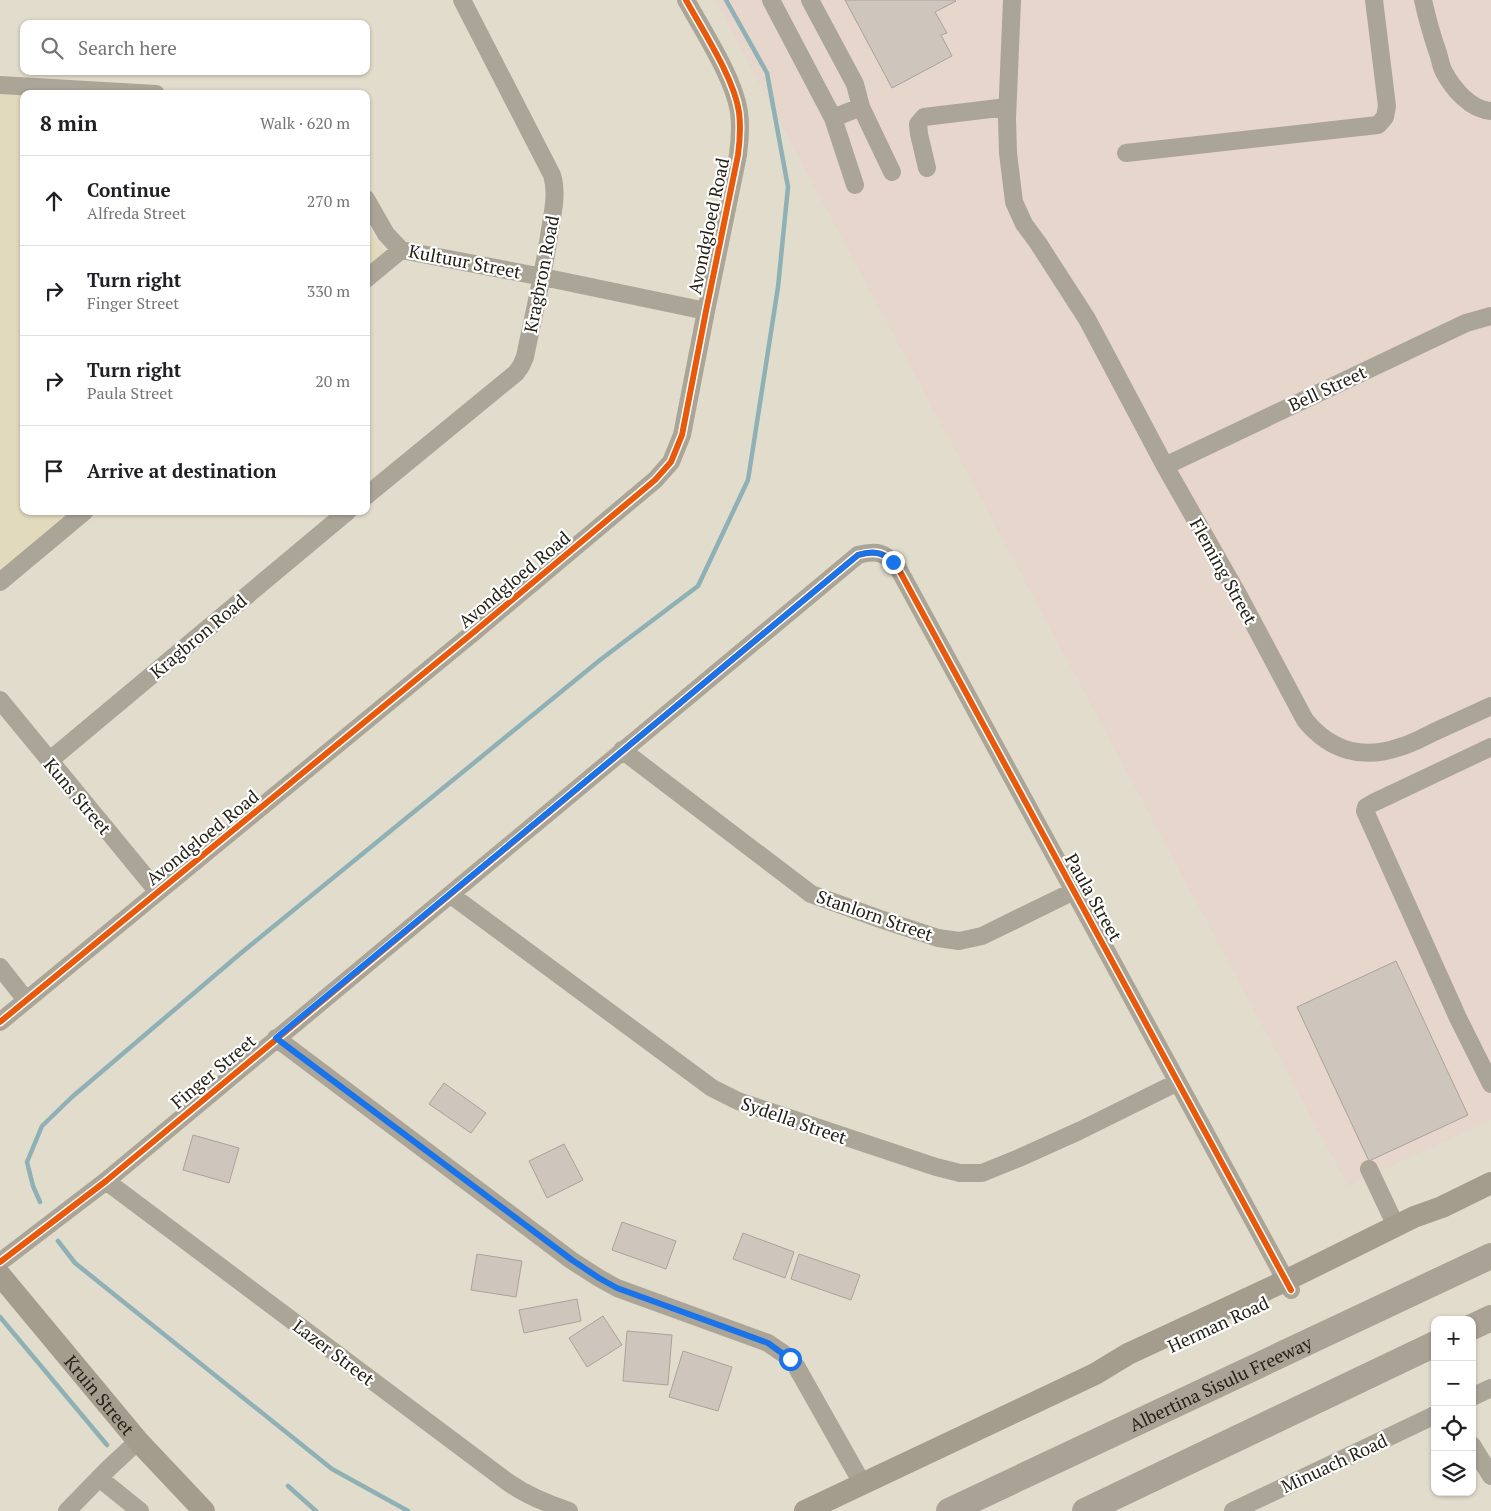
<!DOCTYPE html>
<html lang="en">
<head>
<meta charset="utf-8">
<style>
	body { margin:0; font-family:"PT Serif",serif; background:#f2f2f2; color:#202124 }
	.controls { position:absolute; right:15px; bottom:15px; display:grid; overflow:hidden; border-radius:10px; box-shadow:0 1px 4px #0004 }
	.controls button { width:45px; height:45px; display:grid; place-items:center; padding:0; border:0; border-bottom:1px solid #e0e0e0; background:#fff; color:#202124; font:25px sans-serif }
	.stop { position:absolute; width:15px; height:15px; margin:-11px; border:4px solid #1a73e8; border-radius:50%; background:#fff }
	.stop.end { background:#1a73e8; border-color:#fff; box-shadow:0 1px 5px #0008 }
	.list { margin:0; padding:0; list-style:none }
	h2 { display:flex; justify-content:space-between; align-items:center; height:65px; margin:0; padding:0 20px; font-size:21px }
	h2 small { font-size:16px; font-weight:400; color:#757577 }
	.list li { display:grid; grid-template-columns:32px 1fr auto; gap:15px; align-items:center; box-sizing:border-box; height:90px; padding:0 20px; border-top:1px solid #e0e0e0 }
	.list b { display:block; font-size:19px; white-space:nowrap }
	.list p { margin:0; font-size:16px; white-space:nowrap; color:#757577 }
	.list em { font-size:16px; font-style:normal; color:#757577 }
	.icon { flex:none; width:28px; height:28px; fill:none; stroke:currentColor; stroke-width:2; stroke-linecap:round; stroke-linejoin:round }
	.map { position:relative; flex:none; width:1491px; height:1511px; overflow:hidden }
	.search { position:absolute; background:#fff; box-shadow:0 1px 4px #0004; left:20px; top:20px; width:350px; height:55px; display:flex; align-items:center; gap:12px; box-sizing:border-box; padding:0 18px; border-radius:10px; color:#757577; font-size:19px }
	.panel { position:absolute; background:#fff; box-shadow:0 1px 4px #0004; left:20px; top:90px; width:350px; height:425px; border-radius:10px }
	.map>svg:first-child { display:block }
	.industrial { fill:#e6d6cb }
	.built { fill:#e2dabd }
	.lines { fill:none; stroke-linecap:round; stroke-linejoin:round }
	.stream { stroke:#8fb1b5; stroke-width:4.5 }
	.building { fill:#cec5bc; stroke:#aba29a }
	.minor { stroke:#aba598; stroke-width:18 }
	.major { stroke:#a49d8e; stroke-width:22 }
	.highway { stroke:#aaa294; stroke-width:26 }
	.cycleway-casing { stroke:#fff; stroke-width:9 }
	.cycleway { stroke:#e8590c; stroke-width:6 }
	.route { stroke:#1a73e8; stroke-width:6 }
	.labels { text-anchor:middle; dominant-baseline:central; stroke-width:4.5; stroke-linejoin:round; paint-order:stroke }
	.street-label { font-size:18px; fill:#252317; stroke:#fff }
</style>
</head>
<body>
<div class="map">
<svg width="1491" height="1511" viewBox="0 0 1491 1511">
	<rect width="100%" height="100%" fill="#e1dccb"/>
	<!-- industrial -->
	<path class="industrial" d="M 715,0 L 1491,0 L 1491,1120 L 1348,1186 Z"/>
	<!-- built -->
	<path class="built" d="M 0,82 L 181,94 L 24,94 L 24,511 L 74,511 L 0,570 Z
		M 366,226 L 388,260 L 366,277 Z"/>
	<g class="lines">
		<!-- stream -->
		<path class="stream" d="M 40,1202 L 33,1186 L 27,1162 L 42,1126 L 72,1097 L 241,953 L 600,660 L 698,586 L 748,480 L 778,287 L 788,187 L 767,73 L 726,0
			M 58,1241 L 75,1263 L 332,1469 L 408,1511
			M 0,1317 L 107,1445
			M 288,1486 L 316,1511"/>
	</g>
	<!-- building -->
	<path class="building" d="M 845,0 L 955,0 L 956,1 L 935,12 L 947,33 L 941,35 L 952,56 L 892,88 Z
		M 1396,961 L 1468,1115 L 1369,1161 L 1297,1007 Z
		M 444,1083 L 486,1113 L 471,1133 L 429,1104 Z
		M 193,1135 L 239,1148 L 229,1183 L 183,1170 Z
		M 564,1144 L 583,1180 L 547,1198 L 529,1161 Z
		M 622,1222 L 676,1241 L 666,1269 L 612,1250 Z
		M 743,1233 L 794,1252 L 785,1278 L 733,1259 Z
		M 477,1254 L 522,1261 L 516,1297 L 471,1290 Z
		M 799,1254 L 860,1275 L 851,1300 L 791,1279 Z
		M 577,1299 L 581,1321 L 524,1333 L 519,1310 Z
		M 603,1316 L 622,1345 L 587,1367 L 569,1338 Z
		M 627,1331 L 672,1335 L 668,1385 L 623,1381 Z
		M 683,1351 L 732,1367 L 718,1411 L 669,1397 Z"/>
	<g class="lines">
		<!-- minor -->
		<path class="minor" d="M 771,0 L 833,118 L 855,185
			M 810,0 L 855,84 L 861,107 L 892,172
			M 1012,0 L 1007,119 L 1008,153 L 1014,202 L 1024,224 L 1038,243 L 1087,319 L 1165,466 L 1240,598 L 1305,720 C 1330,751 1363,760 1400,747 C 1411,744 1422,738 1432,733 C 1452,724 1471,715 1491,706
			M 1423,0 C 1427,18 1432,36 1438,53 C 1440,59 1441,67 1444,72 C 1453,89 1471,110 1491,111
			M 0,85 L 156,94
			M 833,118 L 861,107
			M 1126,153 L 1378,125 L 1385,117 L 1387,106 L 1374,0
			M 927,168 L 919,134 L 918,124 L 924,117 L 1007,107
			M 366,199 L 386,234 L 401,250 L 543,277 L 706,311
			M 366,279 L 401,250
			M 1165,466 L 1466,323 L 1491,316
			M 366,496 L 516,373 L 521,366 L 525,357 C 533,317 543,277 549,236 C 552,215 558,195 552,175 L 462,0
			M 0,582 L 85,511
			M 0,700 L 158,892
			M 1491,747 L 1373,803 L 1366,807 L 1365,811 L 1458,1018 L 1491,1084
			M 622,750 L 811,894 L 880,919 L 938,938 L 959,941 L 982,936 L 1074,891
			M 49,761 L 348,511
			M 451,895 L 712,1088 L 738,1101 L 936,1167 L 960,1173 L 982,1173 L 1019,1158 L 1079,1131 L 1178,1082
			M 0,967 L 26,1000
			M 0,1022 L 474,632 L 655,480 L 671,462 L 682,435 L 706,311 L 738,155 C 740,140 741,127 739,112 C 734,78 703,31 686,0
			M 276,1038 L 571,1260 L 599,1278 L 617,1288 L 768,1343 L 784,1354 L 796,1366 L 862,1483
			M 1369,1169 L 1396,1226
			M 106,1181 L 509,1483 C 528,1496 548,1504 569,1511
			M 0,1262 L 106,1181 L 858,555 C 876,550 886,552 898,568 L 1291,1290
			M 1472,1397 L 1491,1388
			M 1472,1445 L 1491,1476
			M 99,1478 L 140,1511
			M 67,1511 L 109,1468 L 138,1441
			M 1233,1511 L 1435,1415"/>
		<!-- major -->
		<g class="major">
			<path id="s1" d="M 0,1275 L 138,1441 L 204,1511"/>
			<path d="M 805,1511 L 1095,1374 L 1128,1354 L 1285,1281 L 1414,1217 L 1442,1207 L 1491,1183"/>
		</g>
		<!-- highway -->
		<g class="highway">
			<path d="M 1472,1327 L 1491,1318"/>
			<path id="s2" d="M 949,1511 L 1491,1256"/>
			<path d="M 1085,1511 L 1435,1344"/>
		</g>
		<!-- cycleway casing -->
		<g class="cycleway-casing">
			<path id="cycleway" d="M 0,1022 L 474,632 L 655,480 L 671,462 L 682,435 L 706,311 L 738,155 C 740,140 741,127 739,112 C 734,78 703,31 686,0
				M 0,1262 L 106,1181 L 858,555 C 876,550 886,552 898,568 L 1291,1290"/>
		</g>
		<!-- cycleway -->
		<use href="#cycleway" class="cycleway"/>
	</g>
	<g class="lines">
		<!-- route -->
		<path class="route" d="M 790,1359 L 768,1343 L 617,1288 L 599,1278 L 572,1260 L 276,1038 C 471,878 664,716 858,555 C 871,551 882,551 893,562"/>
	</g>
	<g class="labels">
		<!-- street labels -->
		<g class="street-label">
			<text transform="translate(708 226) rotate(-78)">Avondgloed Road</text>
			<text transform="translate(465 261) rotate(11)">Kultuur Street</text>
			<text transform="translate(541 274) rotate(-79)">Kragbron Road</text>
			<text transform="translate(1327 388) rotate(-25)">Bell Street</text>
			<text transform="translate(1224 571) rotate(61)">Fleming Street</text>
			<text transform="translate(514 579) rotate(-40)">Avondgloed Road</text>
			<text transform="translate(198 636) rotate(-40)">Kragbron Road</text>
			<text transform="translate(78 796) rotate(50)">Kuns Street</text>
			<text transform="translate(202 837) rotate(-39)">Avondgloed Road</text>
			<text transform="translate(1094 897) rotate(61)">Paula Street</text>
			<text transform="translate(875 915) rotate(19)">Stanlorn Street</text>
			<text transform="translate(213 1071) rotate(-40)">Finger Street</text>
			<text transform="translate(794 1120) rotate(19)">Sydella Street</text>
			<text transform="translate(1218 1324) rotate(-25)">Herman Road</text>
			<text transform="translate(334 1352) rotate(37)">Lazer Street</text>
			<text stroke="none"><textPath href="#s2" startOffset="300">Albertina Sisulu Freeway</textPath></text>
			<text stroke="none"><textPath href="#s1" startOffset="156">Kruin Street</textPath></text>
			<text transform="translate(1334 1463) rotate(-25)">Minuach Road</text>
		</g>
	</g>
</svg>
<div class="controls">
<button>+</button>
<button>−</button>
<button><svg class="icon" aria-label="locate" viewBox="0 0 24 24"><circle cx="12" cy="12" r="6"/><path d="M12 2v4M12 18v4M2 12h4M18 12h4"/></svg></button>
<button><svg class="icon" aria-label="layers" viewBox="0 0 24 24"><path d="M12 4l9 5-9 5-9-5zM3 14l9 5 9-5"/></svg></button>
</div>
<div class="stop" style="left:790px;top:1359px"></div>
<div class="stop end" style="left:893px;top:562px"></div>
<div class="search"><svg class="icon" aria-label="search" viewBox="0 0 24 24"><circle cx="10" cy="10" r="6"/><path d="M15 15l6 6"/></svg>Search here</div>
<section class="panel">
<h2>8 min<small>Walk · 620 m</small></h2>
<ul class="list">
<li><svg class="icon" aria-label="ahead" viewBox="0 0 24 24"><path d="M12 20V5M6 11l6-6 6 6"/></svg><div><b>Continue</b><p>Alfreda Street</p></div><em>270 m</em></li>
<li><svg class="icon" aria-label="right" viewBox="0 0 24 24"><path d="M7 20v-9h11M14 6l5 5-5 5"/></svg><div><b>Turn right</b><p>Finger Street</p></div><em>330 m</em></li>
<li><svg class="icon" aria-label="right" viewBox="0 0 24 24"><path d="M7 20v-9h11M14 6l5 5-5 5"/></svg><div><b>Turn right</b><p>Paula Street</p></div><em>20 m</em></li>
<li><svg class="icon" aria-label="arrive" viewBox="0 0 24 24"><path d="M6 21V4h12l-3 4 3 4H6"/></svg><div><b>Arrive at destination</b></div></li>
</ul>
</section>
</div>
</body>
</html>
